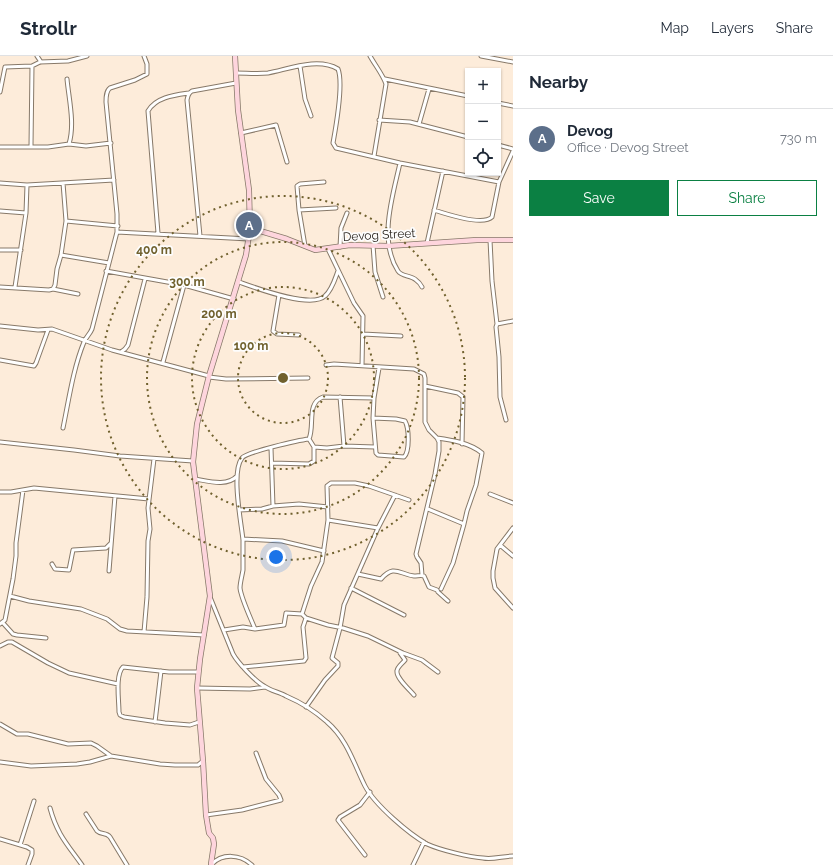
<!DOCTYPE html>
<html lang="en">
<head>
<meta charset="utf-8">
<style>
	body { margin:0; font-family:Raleway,sans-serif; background:#f6f6f7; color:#1f2937 }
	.controls { position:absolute; right:12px; top:12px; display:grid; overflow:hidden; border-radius:0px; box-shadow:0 1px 3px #0004 }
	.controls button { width:36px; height:36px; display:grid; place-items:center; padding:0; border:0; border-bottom:1px solid #e0e1e3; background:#fff; color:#1f2937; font:20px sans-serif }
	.you { position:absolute; left:276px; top:501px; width:14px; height:14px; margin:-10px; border:3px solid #fff; border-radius:50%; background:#1a73e8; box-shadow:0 0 0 6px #1a73e833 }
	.badge { display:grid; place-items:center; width:26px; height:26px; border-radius:50%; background:#0b8043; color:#fff; font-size:13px; font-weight:700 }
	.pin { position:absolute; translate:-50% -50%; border:2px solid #fff; box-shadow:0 1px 4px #0006 }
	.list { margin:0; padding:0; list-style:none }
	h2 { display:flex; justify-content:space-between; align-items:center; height:52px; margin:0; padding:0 16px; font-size:17px }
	h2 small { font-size:13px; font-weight:400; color:#747a83 }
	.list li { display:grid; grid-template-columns:26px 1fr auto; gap:12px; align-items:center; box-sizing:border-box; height:60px; padding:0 16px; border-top:1px solid #e0e1e3 }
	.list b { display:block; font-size:15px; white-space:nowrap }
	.list p { margin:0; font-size:13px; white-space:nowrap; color:#747a83 }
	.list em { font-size:13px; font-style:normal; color:#747a83 }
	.actions { display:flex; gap:8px; padding:12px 16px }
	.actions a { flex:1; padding:9px 0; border:1px solid #0b8043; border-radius:0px; text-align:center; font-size:14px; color:#0b8043 }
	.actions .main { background:#0b8043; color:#fff }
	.icon { flex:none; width:22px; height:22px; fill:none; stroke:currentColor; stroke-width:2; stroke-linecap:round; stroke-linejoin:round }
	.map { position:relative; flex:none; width:513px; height:809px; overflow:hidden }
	header { display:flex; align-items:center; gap:24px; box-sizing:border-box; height:56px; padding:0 20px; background:#fff; border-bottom:1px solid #e0e1e3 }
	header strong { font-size:19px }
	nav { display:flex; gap:22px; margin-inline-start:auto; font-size:14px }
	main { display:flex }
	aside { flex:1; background:#fff }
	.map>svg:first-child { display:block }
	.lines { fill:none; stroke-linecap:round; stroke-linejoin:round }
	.street-casing { stroke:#877969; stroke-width:5 }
	.secondary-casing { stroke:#877969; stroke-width:6 }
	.street { stroke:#fff; stroke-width:3 }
	.secondary { stroke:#fed5dd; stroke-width:4.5 }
	.ring { fill:none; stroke:#70612e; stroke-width:2; stroke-dasharray:2 4 }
	.labels { text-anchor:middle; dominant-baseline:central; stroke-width:3.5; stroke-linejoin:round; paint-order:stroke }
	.street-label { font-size:12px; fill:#26201a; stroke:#fdfdfd }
	.centre { fill:#70612e; stroke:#fdfdfd; stroke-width:2 }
	.ring-label { font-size:12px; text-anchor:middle; font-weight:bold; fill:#70612e; stroke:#fdfdfd; stroke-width:3.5; stroke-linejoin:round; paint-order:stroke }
</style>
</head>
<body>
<header>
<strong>Strollr</strong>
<nav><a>Map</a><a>Layers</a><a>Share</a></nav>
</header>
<main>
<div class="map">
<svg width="513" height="809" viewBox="0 0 513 809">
	<rect width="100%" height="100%" fill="#fdecda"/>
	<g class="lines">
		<!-- street casing -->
		<g class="street-casing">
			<path id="street" d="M 37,0 L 41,6
				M 370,0 C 375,9 383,19 386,28 L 374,100
				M 481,0 L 513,6
				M 300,10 L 305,43 L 311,60
				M 236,17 C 246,17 258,18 268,17 C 289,13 318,1 338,13 C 344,28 336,70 333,87 L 336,92 L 400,107 L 499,126
				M 67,23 C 69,44 75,68 69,88
				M 385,23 L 468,40
				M 0,36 L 5,11 L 32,10 L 40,6 L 68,5 L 87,0
				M 498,47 L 513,50
				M 379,64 L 410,66 L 468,81
				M 419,68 L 429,33
				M 241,77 L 276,69 L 287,106
				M 498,89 L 513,93
				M 31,90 L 32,10
				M 0,91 L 48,91 L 69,88 L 86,90 L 111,87
				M 400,107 C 393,139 378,184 398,215 C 402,221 411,219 416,224 C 419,226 421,229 422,231
				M 0,127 L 27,129 L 114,124
				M 299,154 L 336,152
				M 434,154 C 446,158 483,170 492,161 L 499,126 L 513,95
				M 0,155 L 26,157
				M 66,165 L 118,170
				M 117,176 L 249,183
				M 158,177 L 148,55 C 156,41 175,39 189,37
				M 200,180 L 187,44 C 188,40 188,37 192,35 L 236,27
				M 490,184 L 492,225 L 497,268
				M 427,187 L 443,115
				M 373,189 L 375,216 L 383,241
				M 305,190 L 299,154 L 297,130 L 300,128 L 324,126
				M 340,191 L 341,172 L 347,157
				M 328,193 L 354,247 L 363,260 L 362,310
				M 0,194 L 21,194
				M 61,199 L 109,207
				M 106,215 L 184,229 L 234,243
				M 239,226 C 256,232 311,253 325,240 C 332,234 335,223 338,215
				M 0,231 L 49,234 L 53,233 L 78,238
				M 15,231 L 26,157 L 27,129
				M 53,233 L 55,229 L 57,213 L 61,199 L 66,165 L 63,127
				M 279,239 L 273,275 L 277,278 L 299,279
				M 0,270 L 38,274 L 52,273 L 112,294 L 209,320
				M 363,278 L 401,280
				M 121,296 L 125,293 L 128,289 L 145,223
				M 0,304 L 34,310 L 36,307 L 48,274
				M 163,306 L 184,229
				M 326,309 L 334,308 L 414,313 L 424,318 L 425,322 L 425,366 L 429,374 L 437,382 L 439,386 L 439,395 L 435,418 L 416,498 L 417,501 L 421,507 L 422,519
				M 209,321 L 226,323 L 308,322
				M 425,330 L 458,337 L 463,341 L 462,388
				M 340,341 L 344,390
				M 373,362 L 396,363 L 405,365 C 409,372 410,395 404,401 L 378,399 L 376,397 L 373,362 L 374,342 L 379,312
				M 506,364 L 500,341 L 499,301 L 496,271 L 497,268 L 513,265
				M 63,372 C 69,343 73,313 84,286 C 86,281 90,278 92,273 L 117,176 L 117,158 L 106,46 C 106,41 106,35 110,32 L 135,24 L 147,18 L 147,8 L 144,0
				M 437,382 C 452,384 470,387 482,397 L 476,429 L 467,455 L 464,468 L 453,507 L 441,533
				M 309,383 C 315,369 306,347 323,341 L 374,342
				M 0,386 L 74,394 L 120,400 L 193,405
				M 314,391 L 327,392 L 344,390 L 375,391
				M 271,392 L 273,450
				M 272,407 L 309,408 L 314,405 L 314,391 L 309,383
				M 195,423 C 208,425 227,431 237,420
				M 0,436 L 11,436 L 34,432 L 149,443
				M 490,438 L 513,447
				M 428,453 L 464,468
				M 239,454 L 262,453 L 273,450 L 299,448 L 328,451
				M 328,464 L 378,472
				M 513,472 L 497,493 L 493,515 L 493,522 L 495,532 L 513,552
				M 243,483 L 282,485 L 324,495
				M 500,489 L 513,500
				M 52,508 L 55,513 L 69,514 L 73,494 L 106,492 L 111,487
				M 109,515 L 115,440
				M 358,518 L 381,523 C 394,508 399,518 414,520 C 418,520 421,519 424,520 L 429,531 L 437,534 L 438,536 L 448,545
				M 351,532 L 404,559
				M 10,540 L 29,545 L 81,553 L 107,563 L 120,573 L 127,575 L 204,579
				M 210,541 L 233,598 C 238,607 255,625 264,630 C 271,635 279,636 286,640 C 300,646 316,656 327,666 C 347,683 354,708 365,730 C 375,749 409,778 427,788 C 440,794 469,801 483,802 C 493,804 503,800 513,800
				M 302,558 L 311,530 L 322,506 L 328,464 L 327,430 L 331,427 L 355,427 L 369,430 L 409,444
				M 3,567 L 13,578 L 17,579 L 46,582
				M 0,568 L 5,564 L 13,523 L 16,500 L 16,487 L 23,434
				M 255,573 C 251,563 241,542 240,532 C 240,527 242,520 243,514 C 243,504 243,494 243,484 C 241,465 231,416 242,402 C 246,396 300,384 309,383
				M 224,574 L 243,571 L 255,573 L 284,569 L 286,557 L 302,558 L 306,562 L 328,569 L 343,572 L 368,580 L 403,597 L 422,604 L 438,616
				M 144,576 L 147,541 L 148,485 L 150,473 L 148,452 L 154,403
				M 0,590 L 8,586 L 12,586 L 48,607 L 69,617 L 118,628
				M 400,597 L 405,604 C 403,607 397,611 397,615 C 396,622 410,634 414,639
				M 243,611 L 304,605 L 306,602 L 303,571 L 306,562
				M 198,616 L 169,616 L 123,611 C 115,619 119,644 119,656 L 120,659 L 124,661 L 165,667 L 190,669 L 199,666
				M 197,632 L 250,633 L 265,631
				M 306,651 L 325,624 L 338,610 L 338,607 L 332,602 L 340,572 L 344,549 L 378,472 L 395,439
				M 155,666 L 161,615
				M 0,668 L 17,678 L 28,678 L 68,688 L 91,687 L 97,690 L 111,700
				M 0,706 L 31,710 L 77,708 L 90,706 L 111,700 L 160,708 L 175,709 L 198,709 L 203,705
				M 50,752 C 57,778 67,788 82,809
				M 86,758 L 97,775 C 101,779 106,776 110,781 L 127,809
				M 206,759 L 242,754 L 281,744 L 279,739 L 266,723 L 256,697
				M 0,783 L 27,791 L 32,794 L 32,798 L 28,809
				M 20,789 L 34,745
				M 365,799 L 338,764 L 340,761 L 360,749 L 370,736
				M 211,809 C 222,797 240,798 252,809
				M 413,809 L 424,786"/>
		</g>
		<!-- secondary casing -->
		<g class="secondary-casing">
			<path id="secondary" d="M 250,172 L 287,183 L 315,194 L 350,189 L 388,190 L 477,184 L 513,184
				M 212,809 L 211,808 L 214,788 L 213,782 L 209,777 L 206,759 L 203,705 L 197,632 L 200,603 L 210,540 L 193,406 L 197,368 L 209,320 L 246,199 L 250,172 L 249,134 L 238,54 L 235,0"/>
		</g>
		<!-- street -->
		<use href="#street" class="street"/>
		<!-- secondary -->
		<use href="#secondary" class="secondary"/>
	</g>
	<!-- distance rings -->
	<g class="ring">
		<circle cx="283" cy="322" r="45"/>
		<circle cx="283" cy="322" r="91"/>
		<circle cx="283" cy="322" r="136"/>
		<circle cx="283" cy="322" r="182"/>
	</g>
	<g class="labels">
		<!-- street labels -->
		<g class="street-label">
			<text transform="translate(379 179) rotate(-3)">Devog Street</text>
		</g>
	</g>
	<circle cx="283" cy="322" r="6" class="centre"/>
	<g class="ring-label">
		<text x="154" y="198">400 m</text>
		<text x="187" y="230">300 m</text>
		<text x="219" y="262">200 m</text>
		<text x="251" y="294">100 m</text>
	</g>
</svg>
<div class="controls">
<button>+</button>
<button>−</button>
<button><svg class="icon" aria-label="locate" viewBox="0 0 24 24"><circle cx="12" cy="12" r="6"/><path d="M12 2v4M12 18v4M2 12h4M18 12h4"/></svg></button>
</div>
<div class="you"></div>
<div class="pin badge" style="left:249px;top:169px;background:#5c6f8a">A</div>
</div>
<aside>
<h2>Nearby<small></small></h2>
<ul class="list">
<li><span class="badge" style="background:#5c6f8a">A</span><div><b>Devog</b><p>Office · Devog Street</p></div><em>730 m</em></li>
</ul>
<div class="actions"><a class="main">Save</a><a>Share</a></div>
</aside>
</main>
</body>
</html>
